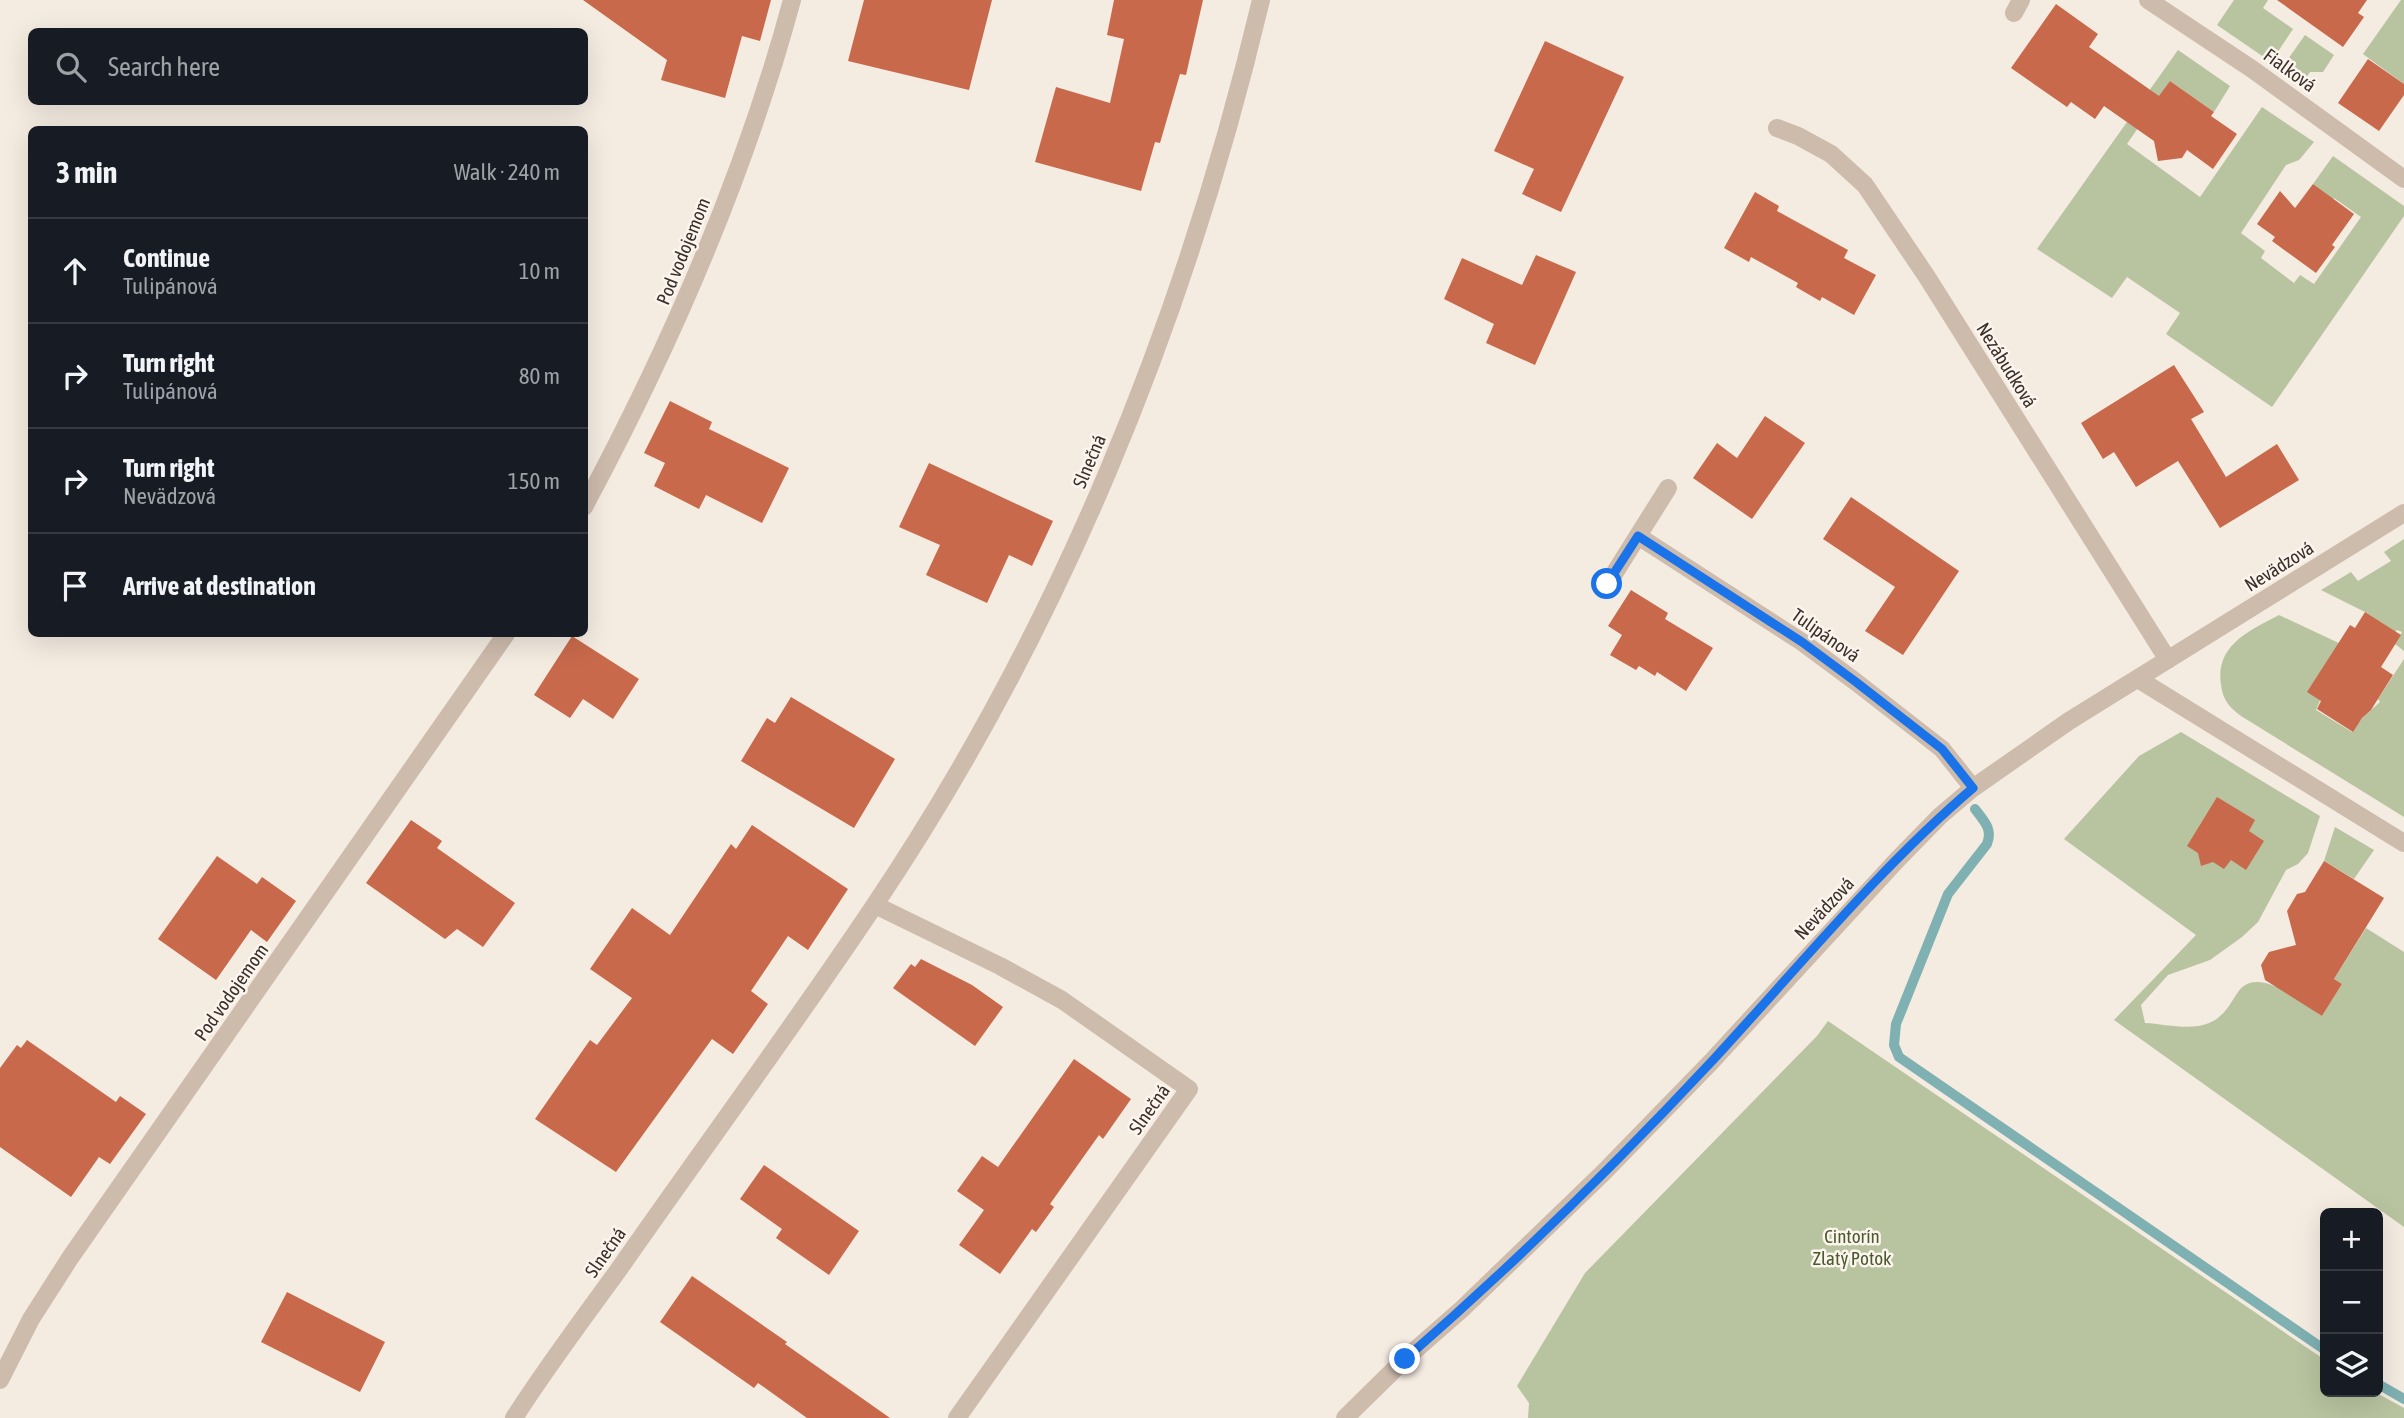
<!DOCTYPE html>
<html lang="en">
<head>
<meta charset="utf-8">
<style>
	body { margin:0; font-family:"Asap Condensed",sans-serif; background:#242831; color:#f1f3f6 }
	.controls { position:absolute; right:21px; bottom:21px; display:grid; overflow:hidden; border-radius:10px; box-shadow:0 7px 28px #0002 }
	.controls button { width:63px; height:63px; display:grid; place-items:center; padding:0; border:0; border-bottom:2px solid #363941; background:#171b24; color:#f1f3f6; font:35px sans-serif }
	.stop { position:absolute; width:21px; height:21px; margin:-16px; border:5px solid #1a73e8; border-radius:50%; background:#fff }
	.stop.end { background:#1a73e8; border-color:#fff; box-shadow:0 2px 7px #0008 }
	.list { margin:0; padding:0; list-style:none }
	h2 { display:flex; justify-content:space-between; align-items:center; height:91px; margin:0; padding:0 28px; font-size:30px }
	h2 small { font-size:23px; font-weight:400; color:#9ea1a6 }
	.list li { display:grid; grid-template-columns:46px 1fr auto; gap:21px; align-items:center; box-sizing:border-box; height:105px; padding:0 28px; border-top:2px solid #363941 }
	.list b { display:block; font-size:26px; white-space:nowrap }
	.list p { margin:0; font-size:23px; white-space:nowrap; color:#9ea1a6 }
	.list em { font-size:23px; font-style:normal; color:#9ea1a6 }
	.icon { flex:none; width:38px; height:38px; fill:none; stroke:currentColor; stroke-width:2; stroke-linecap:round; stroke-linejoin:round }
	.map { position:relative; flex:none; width:2404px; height:1418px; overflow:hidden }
	.search { position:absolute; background:#171b24; box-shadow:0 7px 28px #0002; left:28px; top:28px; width:560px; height:77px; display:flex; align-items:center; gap:18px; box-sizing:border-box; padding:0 24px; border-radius:10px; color:#9ea1a6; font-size:26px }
	.panel { position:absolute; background:#171b24; box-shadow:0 7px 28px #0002; left:28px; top:126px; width:560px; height:511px; border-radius:10px }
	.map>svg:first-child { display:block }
	.green { fill:#b8c4a0 }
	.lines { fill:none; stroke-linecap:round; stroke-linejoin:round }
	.stream { stroke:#7fb0b2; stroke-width:10 }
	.building { fill:#c8694b }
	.minor { stroke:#cdbbac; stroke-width:18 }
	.route { stroke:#1a73e8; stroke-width:9 }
	.labels { text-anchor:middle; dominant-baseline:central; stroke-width:5; stroke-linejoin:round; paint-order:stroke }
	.street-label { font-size:19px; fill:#3b302b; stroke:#fbf5ee }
	.park-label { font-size:19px; fill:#4a5a2e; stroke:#fbf5ee }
</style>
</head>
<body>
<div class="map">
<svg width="2404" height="1418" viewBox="0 0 2404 1418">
	<rect width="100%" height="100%" fill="#f4ebe1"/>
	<!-- green -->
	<path class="green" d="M 2234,0 L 2268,0 L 2263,8 L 2293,29 L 2271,62 L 2217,25 Z
		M 2401,0 L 2404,0 L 2404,84 L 2363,54 Z
		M 2305,35 L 2334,55 L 2323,72 L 2310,72 L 2302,84 L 2281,69 Z
		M 2178,50 L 2230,86 L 2214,112 L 2170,81 L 2127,144 L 2200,197 L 2262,107 L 2314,142 L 2299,160 L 2286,165 L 2241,233 L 2265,251 L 2261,258 L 2294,283 L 2300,275 L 2314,284 L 2361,217 L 2334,198 L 2333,200 L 2313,184 L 2333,156 L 2404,206 L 2404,216 L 2272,407 L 2166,334 L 2180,313 L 2127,277 L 2112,298 L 2037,249 Z
		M 2404,539 L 2404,651 L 2395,644 L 2402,632 L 2397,630 L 2395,632 L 2365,612 L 2321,590 L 2351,572 L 2358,581 L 2391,561 L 2384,552 Z
		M 2279,615 L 2343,645 L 2316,710 L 2352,732 L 2362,718 L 2380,702 L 2378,699 L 2404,659 L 2404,817 L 2241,716 C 2229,707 2223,700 2221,685 C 2215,645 2249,631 2279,615 Z
		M 2181,732 L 2320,816 L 2308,853 L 2298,864 L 2286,870 L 2258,922 L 2242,937 L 2210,960 L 2168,975 L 2141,1005 L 2145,1023 C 2164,1024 2191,1031 2209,1023 C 2224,1017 2230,1004 2238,992 C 2258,964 2302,1003 2322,1016 L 2342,984 L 2334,979 L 2366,928 L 2404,952 L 2404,1227 L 2114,1020 L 2196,935 L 2064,839 L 2139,756 Z
		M 2335,827 L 2374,850 L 2354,879 L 2324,861 Z
		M 1828,1021 L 2325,1360 L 2325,1392 L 2375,1392 L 2404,1408 L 2404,1418 L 1528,1418 L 1529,1403 L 1517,1386 L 1585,1273 L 1817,1036 Z"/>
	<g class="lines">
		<!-- stream -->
		<path class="stream" d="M 1975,809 C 1984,821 1993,829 1987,844 L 1948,894 L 1896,1024 L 1894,1045 L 1899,1057 L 2325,1350
			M 2378,1384 L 2404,1399"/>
	</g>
	<!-- building -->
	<path class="building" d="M 583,0 L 771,0 L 760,41 L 742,36 L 725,98 L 661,80 L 667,60 Z
		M 864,0 L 992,0 L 969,90 L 848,61 Z
		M 1114,0 L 1203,0 L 1186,75 L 1180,74 L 1160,143 L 1155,142 L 1141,191 L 1035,162 L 1056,87 L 1110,103 L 1124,39 L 1107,35 Z
		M 2277,0 L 2367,0 L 2358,13 L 2364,17 L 2343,47 Z
		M 2056,4 L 2098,34 L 2089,47 L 2159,96 L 2170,81 L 2214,112 L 2211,116 L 2237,134 L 2213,169 L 2187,150 L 2182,158 L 2158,161 L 2154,141 L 2104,106 L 2095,119 L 2071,102 L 2067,107 L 2011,68 Z
		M 1545,41 L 1624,77 L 1561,212 L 1522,194 L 1534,169 L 1494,151 Z
		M 2368,59 L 2404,84 L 2404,95 L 2379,131 L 2338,103 Z
		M 2313,184 L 2354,214 L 2332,245 L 2335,247 L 2316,273 L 2272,241 L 2275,237 L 2257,224 L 2280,191 L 2295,208 Z
		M 1755,192 L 1779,206 L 1777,211 L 1848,250 L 1844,258 L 1876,275 L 1854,315 L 1822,297 L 1820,301 L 1796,287 L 1798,283 L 1751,257 L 1749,262 L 1724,248 Z
		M 1536,255 L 1576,272 L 1535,365 L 1486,343 L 1494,324 L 1444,299 L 1462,258 L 1522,285 Z
		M 2174,365 L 2204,412 L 2191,419 L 2226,477 L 2277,444 L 2299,480 L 2220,528 L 2178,461 L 2136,487 L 2114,452 L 2103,459 L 2081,423 Z
		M 670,401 L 712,422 L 709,429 L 789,468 L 762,523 L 706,495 L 699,509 L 654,486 L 665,463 L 644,453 Z
		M 1765,416 L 1805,443 L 1752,519 L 1693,478 L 1717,443 L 1737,458 Z
		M 929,463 L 1053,521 L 1032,566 L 1009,555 L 987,603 L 926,575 L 940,545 L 899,527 Z
		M 1851,497 L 1959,571 L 1903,655 L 1865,631 L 1895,587 L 1823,539 Z
		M 1631,590 L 1668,613 L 1665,619 L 1713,648 L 1686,691 L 1657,672 L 1655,676 L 1639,666 L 1636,670 L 1610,655 L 1622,635 L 1608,626 Z
		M 2365,612 L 2401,635 L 2381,667 L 2393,675 L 2371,710 L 2362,718 L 2353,732 L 2317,709 L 2321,701 L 2307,692 L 2350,625 L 2355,628 Z
		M 572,636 L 639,679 L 613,719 L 583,699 L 570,718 L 534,695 Z
		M 791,697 L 895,759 L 854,828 L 741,761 L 767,718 L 775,723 Z
		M 2217,797 L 2255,820 L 2249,831 L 2264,841 L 2246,870 L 2231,860 L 2224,869 L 2213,862 L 2201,866 L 2198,853 L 2187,846 Z
		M 411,820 L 442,841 L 437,848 L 515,903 L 483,947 L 457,929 L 445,939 L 366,883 Z
		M 752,825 L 848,889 L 808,950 L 788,936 L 751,991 L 768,1004 L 733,1054 L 712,1039 L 616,1172 L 535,1119 L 590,1040 L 597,1045 L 632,998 L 590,969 L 632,908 L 670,935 L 731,844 L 736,849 Z
		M 217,856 L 257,884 L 262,877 L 296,901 L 267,942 L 251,930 L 216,980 L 158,939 Z
		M 2324,861 L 2384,898 L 2334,979 L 2342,984 L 2322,1016 L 2265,980 L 2261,965 L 2269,952 L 2296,945 L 2287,911 L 2297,894 L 2305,892 Z
		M 921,959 L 972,985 L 1003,1007 L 975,1046 L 893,988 L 911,964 L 915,967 Z
		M 27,1040 L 116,1102 L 120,1096 L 146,1114 L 110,1164 L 99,1157 L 71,1197 L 0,1147 L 0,1068 L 17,1045 L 21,1048 Z
		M 1074,1059 L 1131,1099 L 1103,1139 L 1099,1135 L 1050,1204 L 1054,1207 L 1036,1232 L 1032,1229 L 1000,1274 L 959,1245 L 984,1210 L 957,1191 L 982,1156 L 998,1167 Z
		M 764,1165 L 859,1231 L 829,1275 L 776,1238 L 782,1229 L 740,1199 Z
		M 692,1276 L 787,1342 L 785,1344 L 890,1418 L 807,1418 L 758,1383 L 754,1388 L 660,1322 Z
		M 287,1292 L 385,1342 L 360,1392 L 261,1342 Z"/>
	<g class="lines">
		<!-- minor -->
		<path class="minor" d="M 2148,0 L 2252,69 L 2404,179
			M 2014,13 L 2021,0
			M 1777,128 L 1798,136 L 1831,154 L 1865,185 L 1927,277 L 2168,660
			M 584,507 C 671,345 744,178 792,0
			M 1638,536 L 1802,642 L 1856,682 L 1942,749 L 1973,788
			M 1607,585 L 1668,488
			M 2138,679 L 2404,843
			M 875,905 L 1000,966 L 1062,1000 L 1189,1089 L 957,1418
			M 0,1380 L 31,1319 L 70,1258 L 506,634
			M 514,1418 C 546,1368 582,1320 617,1272 C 702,1150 791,1030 874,906 C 1059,631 1185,321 1261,0
			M 1345,1418 L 1405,1359 L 1462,1309 L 1603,1173 L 1711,1062 L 1897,860 L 1940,816 L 1973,788 L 2069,721 L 2404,513"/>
	</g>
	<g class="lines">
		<!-- route -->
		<path class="route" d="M 1405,1359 C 1513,1265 1616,1164 1713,1060 C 1798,968 1878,869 1973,788 L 1942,749 L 1856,682 L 1802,642 L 1638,536 L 1607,584"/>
	</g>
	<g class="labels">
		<!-- street labels -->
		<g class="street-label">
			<text transform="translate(2290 70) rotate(36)">Fialková</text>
			<text transform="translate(683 251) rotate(-68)">Pod vodojemom</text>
			<text transform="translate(2007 365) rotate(58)">Nezábudková</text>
			<text transform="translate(1089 461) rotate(-67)">Slnečná</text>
			<text transform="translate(2279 566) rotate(-32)">Nevädzová</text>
			<text transform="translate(1826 635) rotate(35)">Tulipánová</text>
			<text transform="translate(1824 908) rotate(-47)">Nevädzová</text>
			<text transform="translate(231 992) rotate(-55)">Pod vodojemom</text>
			<text transform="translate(1149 1109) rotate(-55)">Slnečná</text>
			<text transform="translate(605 1252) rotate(-55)">Slnečná</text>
		</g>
		<!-- park labels -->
		<g class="park-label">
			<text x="1852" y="1236">Cintorín<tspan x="1852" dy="22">Zlatý Potok</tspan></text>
		</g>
	</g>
</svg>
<div class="controls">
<button>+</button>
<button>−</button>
<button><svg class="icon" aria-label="layers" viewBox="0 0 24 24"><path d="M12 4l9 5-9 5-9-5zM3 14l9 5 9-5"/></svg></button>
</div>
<div class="stop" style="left:1607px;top:584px"></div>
<div class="stop end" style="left:1405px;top:1359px"></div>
<div class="search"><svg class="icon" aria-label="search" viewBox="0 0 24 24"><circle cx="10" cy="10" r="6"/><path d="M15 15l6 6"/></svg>Search here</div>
<section class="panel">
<h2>3 min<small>Walk · 240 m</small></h2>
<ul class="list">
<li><svg class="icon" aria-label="ahead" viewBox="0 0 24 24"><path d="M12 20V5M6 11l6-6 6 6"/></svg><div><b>Continue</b><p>Tulipánová</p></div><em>10 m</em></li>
<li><svg class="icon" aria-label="right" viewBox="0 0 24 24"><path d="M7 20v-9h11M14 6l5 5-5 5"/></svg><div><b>Turn right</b><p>Tulipánová</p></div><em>80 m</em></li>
<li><svg class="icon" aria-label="right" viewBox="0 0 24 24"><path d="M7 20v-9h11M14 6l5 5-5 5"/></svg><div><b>Turn right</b><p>Nevädzová</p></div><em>150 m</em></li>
<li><svg class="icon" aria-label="arrive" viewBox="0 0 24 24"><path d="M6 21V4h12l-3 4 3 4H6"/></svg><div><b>Arrive at destination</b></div></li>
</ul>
</section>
</div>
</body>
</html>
